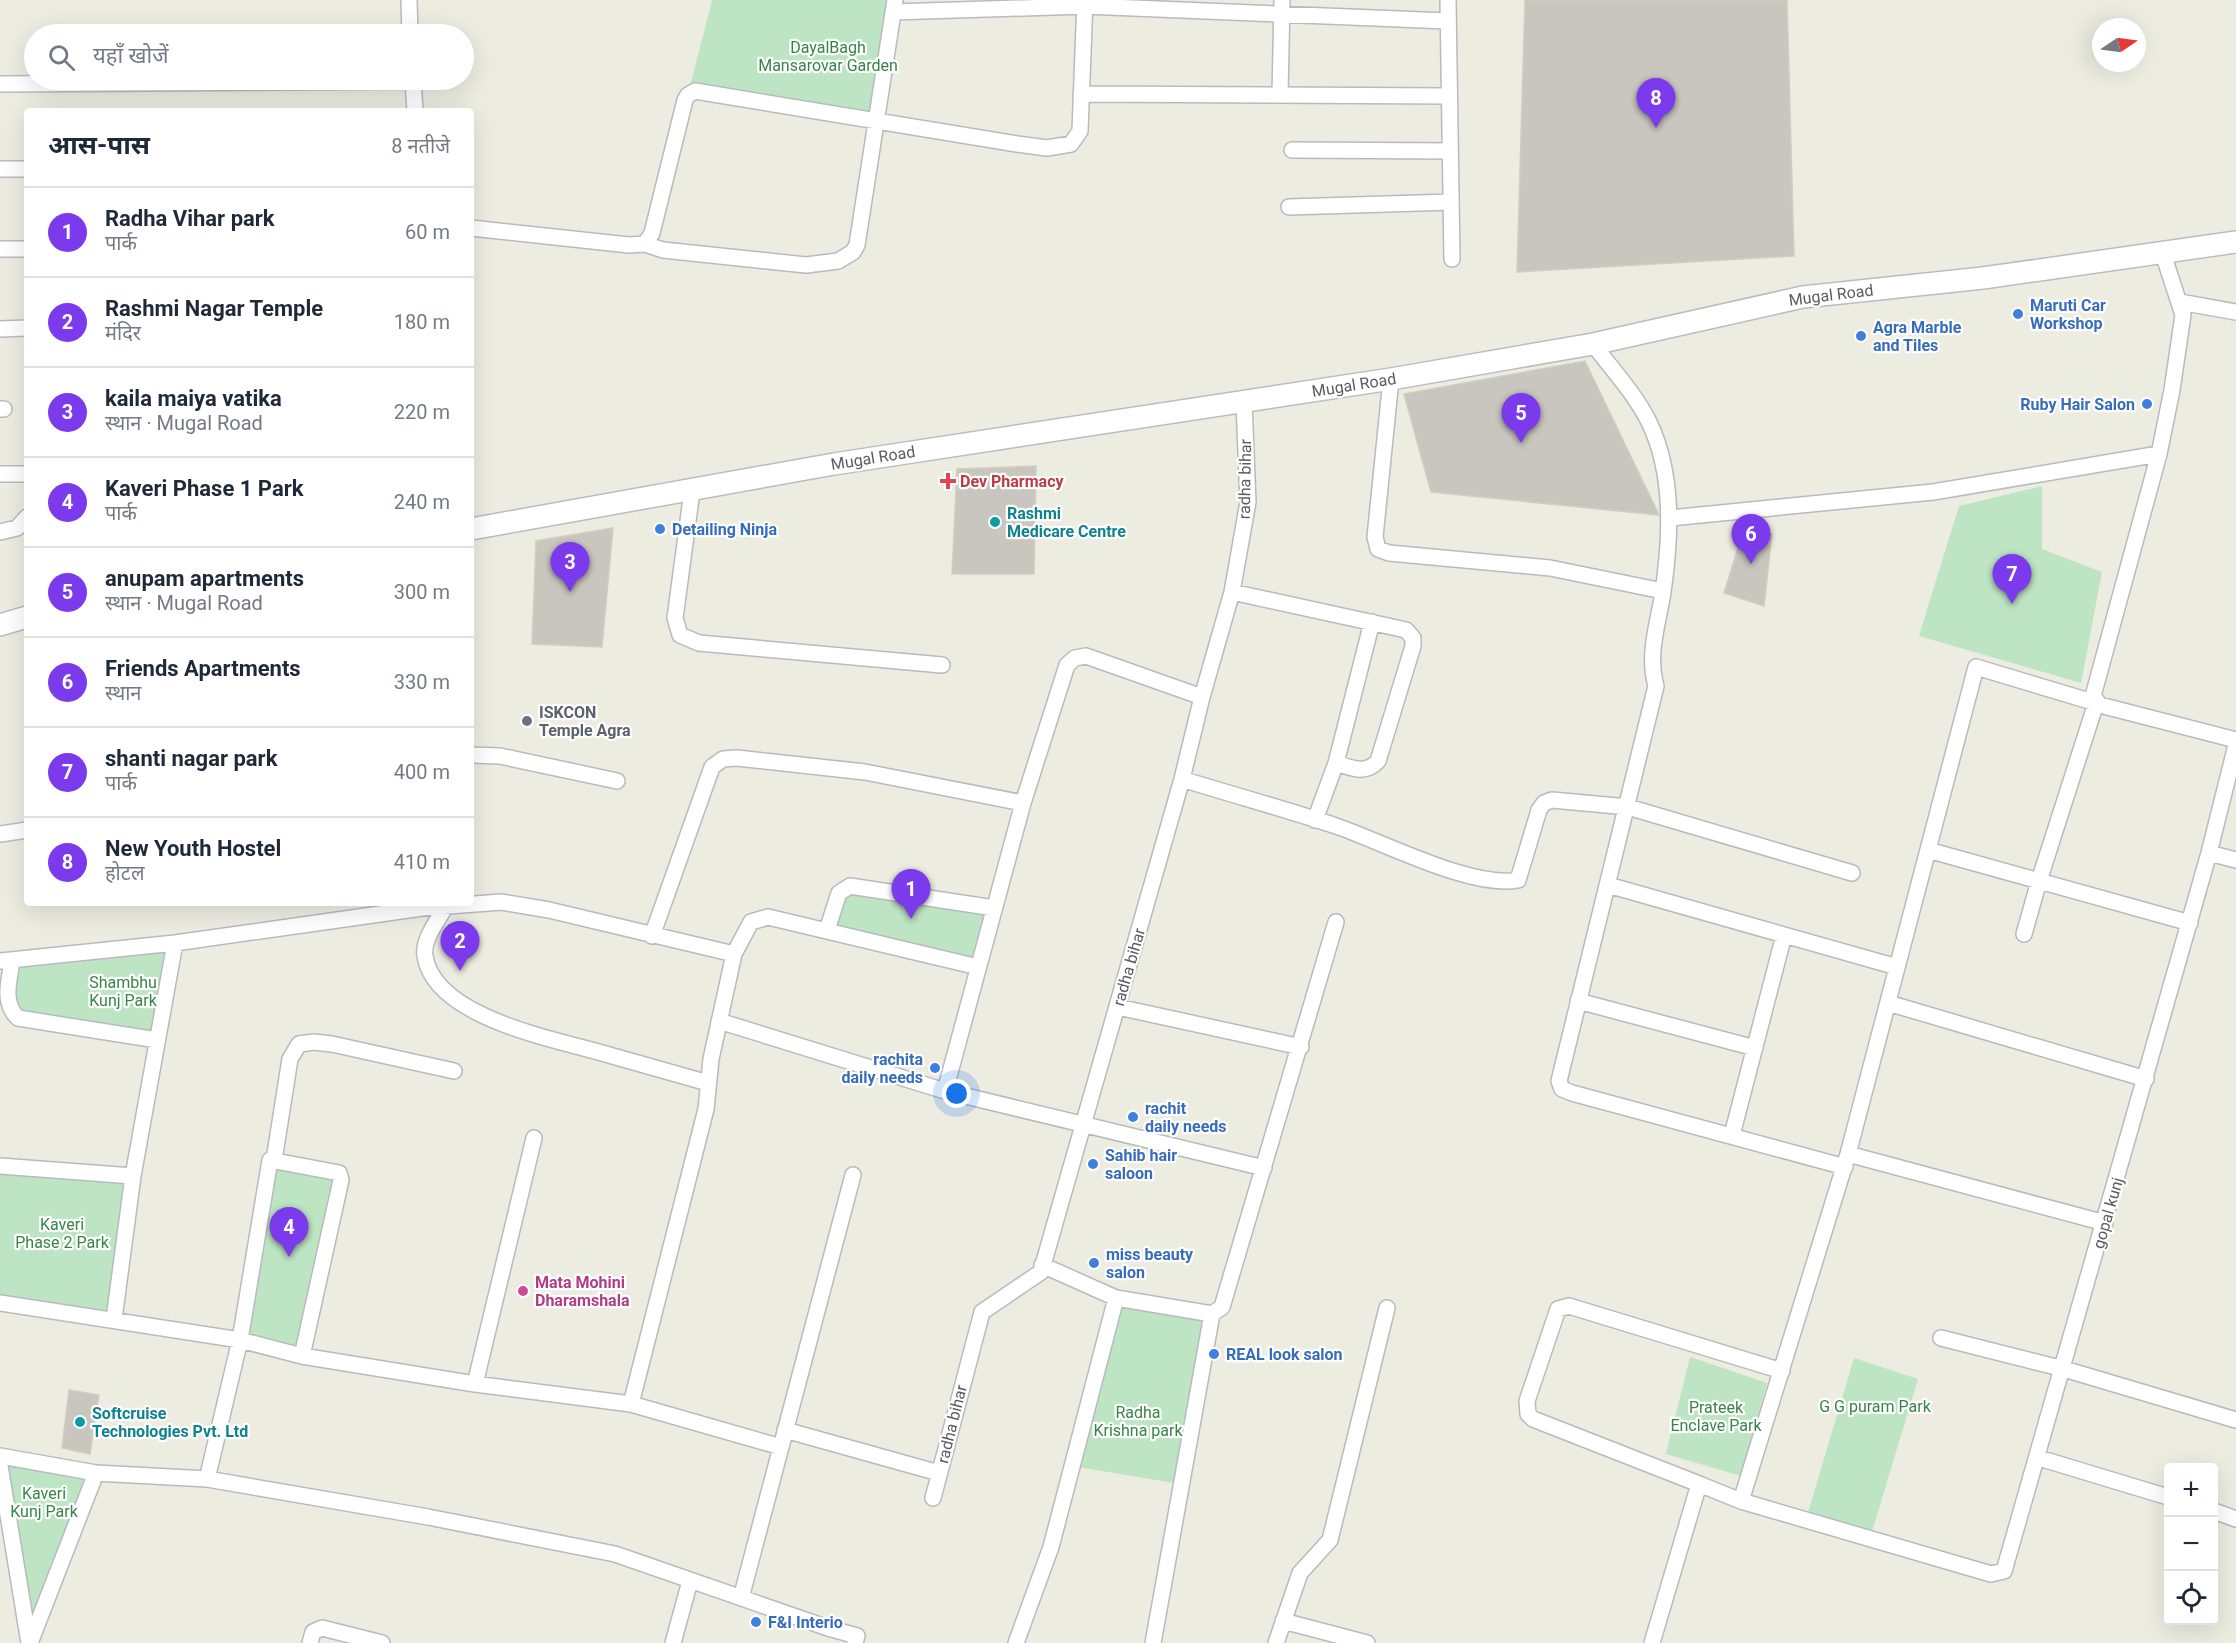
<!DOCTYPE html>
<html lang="hi">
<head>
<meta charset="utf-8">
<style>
	body { margin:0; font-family:Roboto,"Noto Sans Devanagari",sans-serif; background:#f6f6f7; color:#1f2937 }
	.controls { position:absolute; right:18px; bottom:18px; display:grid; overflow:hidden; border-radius:6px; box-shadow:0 6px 24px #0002 }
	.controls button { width:54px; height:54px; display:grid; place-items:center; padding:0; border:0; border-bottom:2px solid #e0e1e3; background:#fff; color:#1f2937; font:30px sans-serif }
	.compass { position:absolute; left:2092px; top:18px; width:54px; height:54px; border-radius:50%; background:#fff; box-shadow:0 6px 24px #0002; rotate:77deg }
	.you { position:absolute; left:957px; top:1094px; width:21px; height:21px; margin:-15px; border:4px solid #fff; border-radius:50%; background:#1a73e8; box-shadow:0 0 0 9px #1a73e833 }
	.badge { display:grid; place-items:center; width:39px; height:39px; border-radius:50%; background:#7c3aed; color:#fff; font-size:20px; font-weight:700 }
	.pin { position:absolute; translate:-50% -50px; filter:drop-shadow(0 2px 3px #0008) }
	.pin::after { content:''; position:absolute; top:32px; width:21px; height:18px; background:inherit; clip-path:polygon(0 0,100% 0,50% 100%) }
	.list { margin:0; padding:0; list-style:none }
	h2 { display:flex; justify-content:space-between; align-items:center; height:78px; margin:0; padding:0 24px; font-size:26px }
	h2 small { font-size:20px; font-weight:400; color:#747a83 }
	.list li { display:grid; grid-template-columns:39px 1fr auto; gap:18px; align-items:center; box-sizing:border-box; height:90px; padding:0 24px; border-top:2px solid #e0e1e3 }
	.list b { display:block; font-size:22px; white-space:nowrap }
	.list p { margin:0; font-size:20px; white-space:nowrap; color:#747a83 }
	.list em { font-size:20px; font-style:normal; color:#747a83 }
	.icon { flex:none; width:33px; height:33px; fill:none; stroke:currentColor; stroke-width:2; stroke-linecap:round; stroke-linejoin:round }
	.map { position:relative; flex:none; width:2236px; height:1643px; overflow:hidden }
	.search { position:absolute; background:#fff; box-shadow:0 6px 24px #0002; left:24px; top:24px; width:450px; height:66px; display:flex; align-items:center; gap:15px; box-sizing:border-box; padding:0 21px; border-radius:33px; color:#747a83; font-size:22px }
	.panel { position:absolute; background:#fff; box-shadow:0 6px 24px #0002; left:24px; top:108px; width:450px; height:798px; border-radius:6px }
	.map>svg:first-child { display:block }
	.green { fill:#bde4c3 }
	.building { fill:#c8c6be; stroke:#d1cebf; stroke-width:1.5 }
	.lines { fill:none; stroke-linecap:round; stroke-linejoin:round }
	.street-casing { stroke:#b9bac0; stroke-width:18 }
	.secondary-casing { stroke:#babcc3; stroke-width:24 }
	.street { stroke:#fff; stroke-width:15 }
	.secondary { stroke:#fff; stroke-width:21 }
	.shop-dot { fill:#3f7fe0; stroke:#fff; stroke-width:2 }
	.health-dot { fill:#e0444e; stroke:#fff; stroke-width:2 }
	.culture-dot { fill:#0f9aa8; stroke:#fff; stroke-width:2 }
	.worship-dot { fill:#6b7280; stroke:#fff; stroke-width:2 }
	.hotel-dot { fill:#d1479c; stroke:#fff; stroke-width:2 }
	.labels { text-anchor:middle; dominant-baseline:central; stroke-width:4.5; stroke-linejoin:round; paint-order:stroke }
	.park-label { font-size:16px; fill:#368546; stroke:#fff }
	.street-label { font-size:16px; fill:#5a5c62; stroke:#fff }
	.shop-label { font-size:16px; font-weight:bold; fill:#366cbe; stroke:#fff; text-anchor:start }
	.health-label { font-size:16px; font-weight:bold; fill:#be3a42; stroke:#fff; text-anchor:start }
	.culture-label { font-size:16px; font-weight:bold; fill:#0d838f; stroke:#fff; text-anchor:start }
	.worship-label { font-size:16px; font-weight:bold; fill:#5b616d; stroke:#fff; text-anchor:start }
	.hotel-label { font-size:16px; font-weight:bold; fill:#b23c85; stroke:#fff; text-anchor:start }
</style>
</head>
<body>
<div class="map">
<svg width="2236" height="1643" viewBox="0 0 2236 1643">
	<rect width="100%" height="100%" fill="#ecece1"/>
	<!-- green -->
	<path class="green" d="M 712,0 L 895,0 L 878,121 L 688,95 Z
		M 2042,486 L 2042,549 L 2102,572 L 2081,683 L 1919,636 L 1959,506 Z
		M 842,889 L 994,908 L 978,967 L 827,930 Z
		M 175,943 L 157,1040 L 13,1013 L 12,962 Z
		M 274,1160 L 339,1173 L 302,1356 L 240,1340 Z
		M 0,1166 L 133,1176 L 114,1319 L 0,1303 Z
		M 1116,1298 L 1212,1314 L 1180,1484 L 1072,1466 Z
		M 1690,1357 L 1767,1383 L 1741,1476 L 1666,1454 Z
		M 1854,1358 L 1918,1379 L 1871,1535 L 1807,1516 Z
		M 0,1456 L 96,1473 L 30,1643 Z"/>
	<!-- building -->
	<path class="building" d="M 1525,0 L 1787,0 L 1794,256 L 1517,272 Z
		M 1585,361 L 1659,515 L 1431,492 L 1404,394 Z
		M 1036,466 L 1034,574 L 952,574 L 957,469 Z
		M 1745,525 L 1772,534 L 1764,606 L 1724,593 Z
		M 613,528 L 602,647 L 532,644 L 536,541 Z
		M 69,1390 L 99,1395 L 90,1454 L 62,1448 Z"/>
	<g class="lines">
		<!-- street casing -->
		<g class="street-casing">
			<path id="street" d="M 409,0 L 410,34
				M 1448,0 L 1452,259
				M 893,12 L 1085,6 L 1448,21
				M 413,80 L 415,111
				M 0,84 L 413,81
				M 1081,94 L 1449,96
				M 1280,94 L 1282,0
				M 1292,150 L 1450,151
				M 0,169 L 27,169
				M 1289,207 L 1451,202
				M 471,228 L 629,245 L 645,244 L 652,233 L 685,100 L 688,95 L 695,91 L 1017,144 L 1047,148 L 1071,144 L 1080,131 L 1085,0
				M 645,244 L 663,250 L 806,265 L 838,261 L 853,252 L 857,245 L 895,0
				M 0,249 L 27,249
				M 2163,254 L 2183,315 L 2172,390 L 2159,454 L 2093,696 L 2100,705 L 2236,740
				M 2180,302 L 2236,312
				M 0,329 L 27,328
				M 1593,344 C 1612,369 1635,394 1649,422 C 1674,474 1671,536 1663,592 C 1658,625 1647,653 1656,686 L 1559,1081 L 1562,1089 L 1572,1093 L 1845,1167
				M 1391,379 L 1375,537 L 1378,549 L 1389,553 L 1550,568 L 1663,591
				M 0,409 L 4,409
				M 0,474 L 27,474
				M 692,491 L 675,618 L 680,635 L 699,643 L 942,665
				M 1670,518 L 1933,492 L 2159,454
				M 0,532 L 17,528 L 27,517
				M 1232,592 L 1406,630 L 1413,638 L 1413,646 L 1378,761 C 1365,775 1352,768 1336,763 L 1372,622
				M 471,755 L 500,756 L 617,781
				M 1182,779 C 1233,795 1285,809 1336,826 C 1383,842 1472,889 1518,880 L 1539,810 L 1544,803 L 1552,800 L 1628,807 L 1852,873
				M 1315,820 L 1336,763
				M 0,834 L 27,830
				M 1928,850 L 2190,923
				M 2209,853 L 2236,860
				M 1608,885 L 1897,967
				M 446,906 C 438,920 422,940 425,956 C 434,1017 553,1039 602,1053 C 637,1063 673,1073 708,1083
				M 827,930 L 839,893 L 850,886 L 994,908
				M 652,936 L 712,767 L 723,759 L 737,758 L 865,772 L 1023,803
				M 0,961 L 175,943 L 422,908 L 501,902 L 549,910 L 734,954
				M 12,962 C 9,981 2,1003 18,1018 L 157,1040
				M 1578,1001 L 1755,1048
				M 1888,1003 L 2146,1079
				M 1118,1007 L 1301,1047
				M 719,1021 L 945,1091 L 1264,1168
				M 945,1091 L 1023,803 L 1067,665 L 1075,658 L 1086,656 L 1202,697
				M 1732,1135 L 1784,935
				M 1848,1154 L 2105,1223
				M 274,1160 L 290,1059 L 299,1044 L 314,1042 L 332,1044 L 454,1071
				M 0,1166 L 133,1176
				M 1042,1265 L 1116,1298 L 1212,1314 L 1222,1307 L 1336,922
				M 0,1303 L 240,1340 L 302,1356 L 475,1384 L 534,1138
				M 114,1319 L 133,1176 L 175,943
				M 1941,1338 L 2064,1369 L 2236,1420
				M 475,1384 L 631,1404 L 781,1447
				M 631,1404 L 706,1109 L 711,1059 L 734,954 L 751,922 L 768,917 L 978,967
				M 785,1430 L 939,1473
				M 0,1456 L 96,1473 L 30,1643
				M 2039,1458 L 2168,1497
				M 0,1466 L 29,1643
				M 96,1473 L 207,1479 L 428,1517 L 615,1554 L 828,1628 L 857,1636 L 855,1643
				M 207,1479 L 240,1340 L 270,1160 L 339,1173 L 341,1180 L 302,1356
				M 1699,1484 L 1533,1419 L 1528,1414 L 1527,1401 L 1558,1309 L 1569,1306 L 1782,1371
				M 933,1498 L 982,1312 L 1041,1272 L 1182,779 L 1202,697 L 1232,592 L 1248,502 L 1244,402
				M 1741,1501 L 1848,1154 L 1976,667 L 2096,703 L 2039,881 L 2024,934
				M 2214,1511 L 2236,1519
				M 741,1598 L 853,1175
				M 1283,1621 L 1367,1643
				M 310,1643 L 313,1632 L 322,1628 L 382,1643
				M 673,1643 L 690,1581
				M 1016,1643 L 1051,1547 L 1116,1298
				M 1153,1643 L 1212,1314
				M 1276,1643 L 1300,1573 L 1330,1540 L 1387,1308
				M 1652,1643 L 1699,1484 L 1741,1501 L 1991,1574 L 2004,1571 L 2209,853 L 2236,745"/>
		</g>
		<!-- secondary casing -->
		<g class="secondary-casing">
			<path id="secondary" d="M 471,529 L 834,464 L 1391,379 L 1593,344 L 1803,297 L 1983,278 L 2236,242
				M 0,625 L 27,617"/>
		</g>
		<!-- street -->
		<use href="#street" class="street"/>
		<!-- secondary -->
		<use href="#secondary" class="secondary"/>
	</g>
	<!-- markers -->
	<g class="shop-dot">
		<circle cx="2018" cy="314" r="6"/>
		<circle cx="1861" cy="336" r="6"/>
		<circle cx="2147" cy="404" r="6"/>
		<circle cx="660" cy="529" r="6"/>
		<circle cx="935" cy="1068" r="6"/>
		<circle cx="1133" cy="1117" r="6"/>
		<circle cx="1093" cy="1164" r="6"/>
		<circle cx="1094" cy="1263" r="6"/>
		<circle cx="1214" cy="1354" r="6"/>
		<circle cx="756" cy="1622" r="6"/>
	</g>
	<path class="health-dot" d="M945 472h6v6h6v6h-6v6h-6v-6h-6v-6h6z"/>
	<g class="culture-dot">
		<circle cx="995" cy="522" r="6"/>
		<circle cx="80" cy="1422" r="6"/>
	</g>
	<circle class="worship-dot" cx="527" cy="721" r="6"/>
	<circle class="hotel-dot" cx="523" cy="1291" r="6"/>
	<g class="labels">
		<!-- park labels -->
		<g class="park-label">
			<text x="828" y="47">DayalBagh<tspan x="828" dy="18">Mansarovar Garden</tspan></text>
			<text x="123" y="982">Shambhu<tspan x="123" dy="18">Kunj Park</tspan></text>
			<text x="62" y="1224">Kaveri<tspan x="62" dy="18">Phase 2 Park</tspan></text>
			<text x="1875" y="1406">G G puram Park</text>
			<text x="1716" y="1407">Prateek<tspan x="1716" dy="18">Enclave Park</tspan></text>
			<text x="1138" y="1412">Radha<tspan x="1138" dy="18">Krishna park</tspan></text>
			<text x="44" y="1493">Kaveri<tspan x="44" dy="18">Kunj Park</tspan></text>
		</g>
		<!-- street labels -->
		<g class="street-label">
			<text transform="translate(1831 295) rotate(-7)">Mugal Road</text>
			<text transform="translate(1354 385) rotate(-9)">Mugal Road</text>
			<text transform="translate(873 458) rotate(-9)">Mugal Road</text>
			<text transform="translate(1245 479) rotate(-89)">radha bihar</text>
			<text transform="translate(1129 967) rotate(-74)">radha bihar</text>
			<text transform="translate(2108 1213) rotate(-74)">gopal kunj</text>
			<text transform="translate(952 1424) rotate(-76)">radha bihar</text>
		</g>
		<!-- shop labels -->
		<g class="shop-label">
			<text x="2030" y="305">Maruti Car<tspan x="2030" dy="18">Workshop</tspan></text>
			<text x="1873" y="327">Agra Marble<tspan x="1873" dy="18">and Tiles</tspan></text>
			<text x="2135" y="404" text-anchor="end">Ruby Hair Salon</text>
			<text x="672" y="529">Detailing Ninja</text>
			<text x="923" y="1059" text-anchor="end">rachita<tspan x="923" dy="18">daily needs</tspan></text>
			<text x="1145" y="1108">rachit<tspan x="1145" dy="18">daily needs</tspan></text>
			<text x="1105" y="1155">Sahib hair<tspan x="1105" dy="18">saloon</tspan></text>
			<text x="1106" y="1254">miss beauty<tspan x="1106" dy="18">salon</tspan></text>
			<text x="1226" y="1354">REAL look salon</text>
			<text x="768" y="1622">F&amp;I Interio</text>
		</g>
		<!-- health labels -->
		<g class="health-label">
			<text x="960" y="481">Dev Pharmacy</text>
		</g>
		<!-- culture labels -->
		<g class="culture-label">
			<text x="1007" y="513">Rashmi<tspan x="1007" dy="18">Medicare Centre</tspan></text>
			<text x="92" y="1413">Softcruise<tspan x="92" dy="18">Technologies Pvt. Ltd</tspan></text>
		</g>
		<!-- worship labels -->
		<g class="worship-label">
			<text x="539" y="712">ISKCON<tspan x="539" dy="18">Temple Agra</tspan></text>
		</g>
		<!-- hotel labels -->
		<g class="hotel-label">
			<text x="535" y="1282">Mata Mohini<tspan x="535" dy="18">Dharamshala</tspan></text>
		</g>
	</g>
</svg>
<div class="controls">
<button>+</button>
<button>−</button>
<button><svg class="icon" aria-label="locate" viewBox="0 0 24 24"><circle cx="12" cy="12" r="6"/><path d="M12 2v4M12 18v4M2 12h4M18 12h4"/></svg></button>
</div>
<svg class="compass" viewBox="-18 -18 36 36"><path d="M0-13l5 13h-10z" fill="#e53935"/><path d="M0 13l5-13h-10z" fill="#747a83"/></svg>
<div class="you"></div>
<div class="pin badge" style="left:911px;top:919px">1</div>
<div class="pin badge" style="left:460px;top:971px">2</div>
<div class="pin badge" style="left:570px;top:592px">3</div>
<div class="pin badge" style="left:289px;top:1257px">4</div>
<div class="pin badge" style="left:1521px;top:443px">5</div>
<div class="pin badge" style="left:1751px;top:564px">6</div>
<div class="pin badge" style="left:2012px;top:604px">7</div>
<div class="pin badge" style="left:1656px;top:128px">8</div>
<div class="search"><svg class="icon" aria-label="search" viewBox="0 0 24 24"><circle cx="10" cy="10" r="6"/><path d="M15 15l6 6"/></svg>यहाँ खोजें</div>
<section class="panel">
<h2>आस-पास<small>8 नतीजे</small></h2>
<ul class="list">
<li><span class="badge">1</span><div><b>Radha Vihar park</b><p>पार्क</p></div><em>60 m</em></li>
<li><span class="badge">2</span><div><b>Rashmi Nagar Temple</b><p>मंदिर</p></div><em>180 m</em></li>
<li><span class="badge">3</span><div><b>kaila maiya vatika</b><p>स्थान · Mugal Road</p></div><em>220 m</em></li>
<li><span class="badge">4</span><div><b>Kaveri Phase 1 Park</b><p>पार्क</p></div><em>240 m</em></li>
<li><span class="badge">5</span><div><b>anupam apartments</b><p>स्थान · Mugal Road</p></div><em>300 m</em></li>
<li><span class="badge">6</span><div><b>Friends Apartments</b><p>स्थान</p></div><em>330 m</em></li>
<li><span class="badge">7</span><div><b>shanti nagar park</b><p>पार्क</p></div><em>400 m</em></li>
<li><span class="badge">8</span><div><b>New Youth Hostel</b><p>होटल</p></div><em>410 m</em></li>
</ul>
</section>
</div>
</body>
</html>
